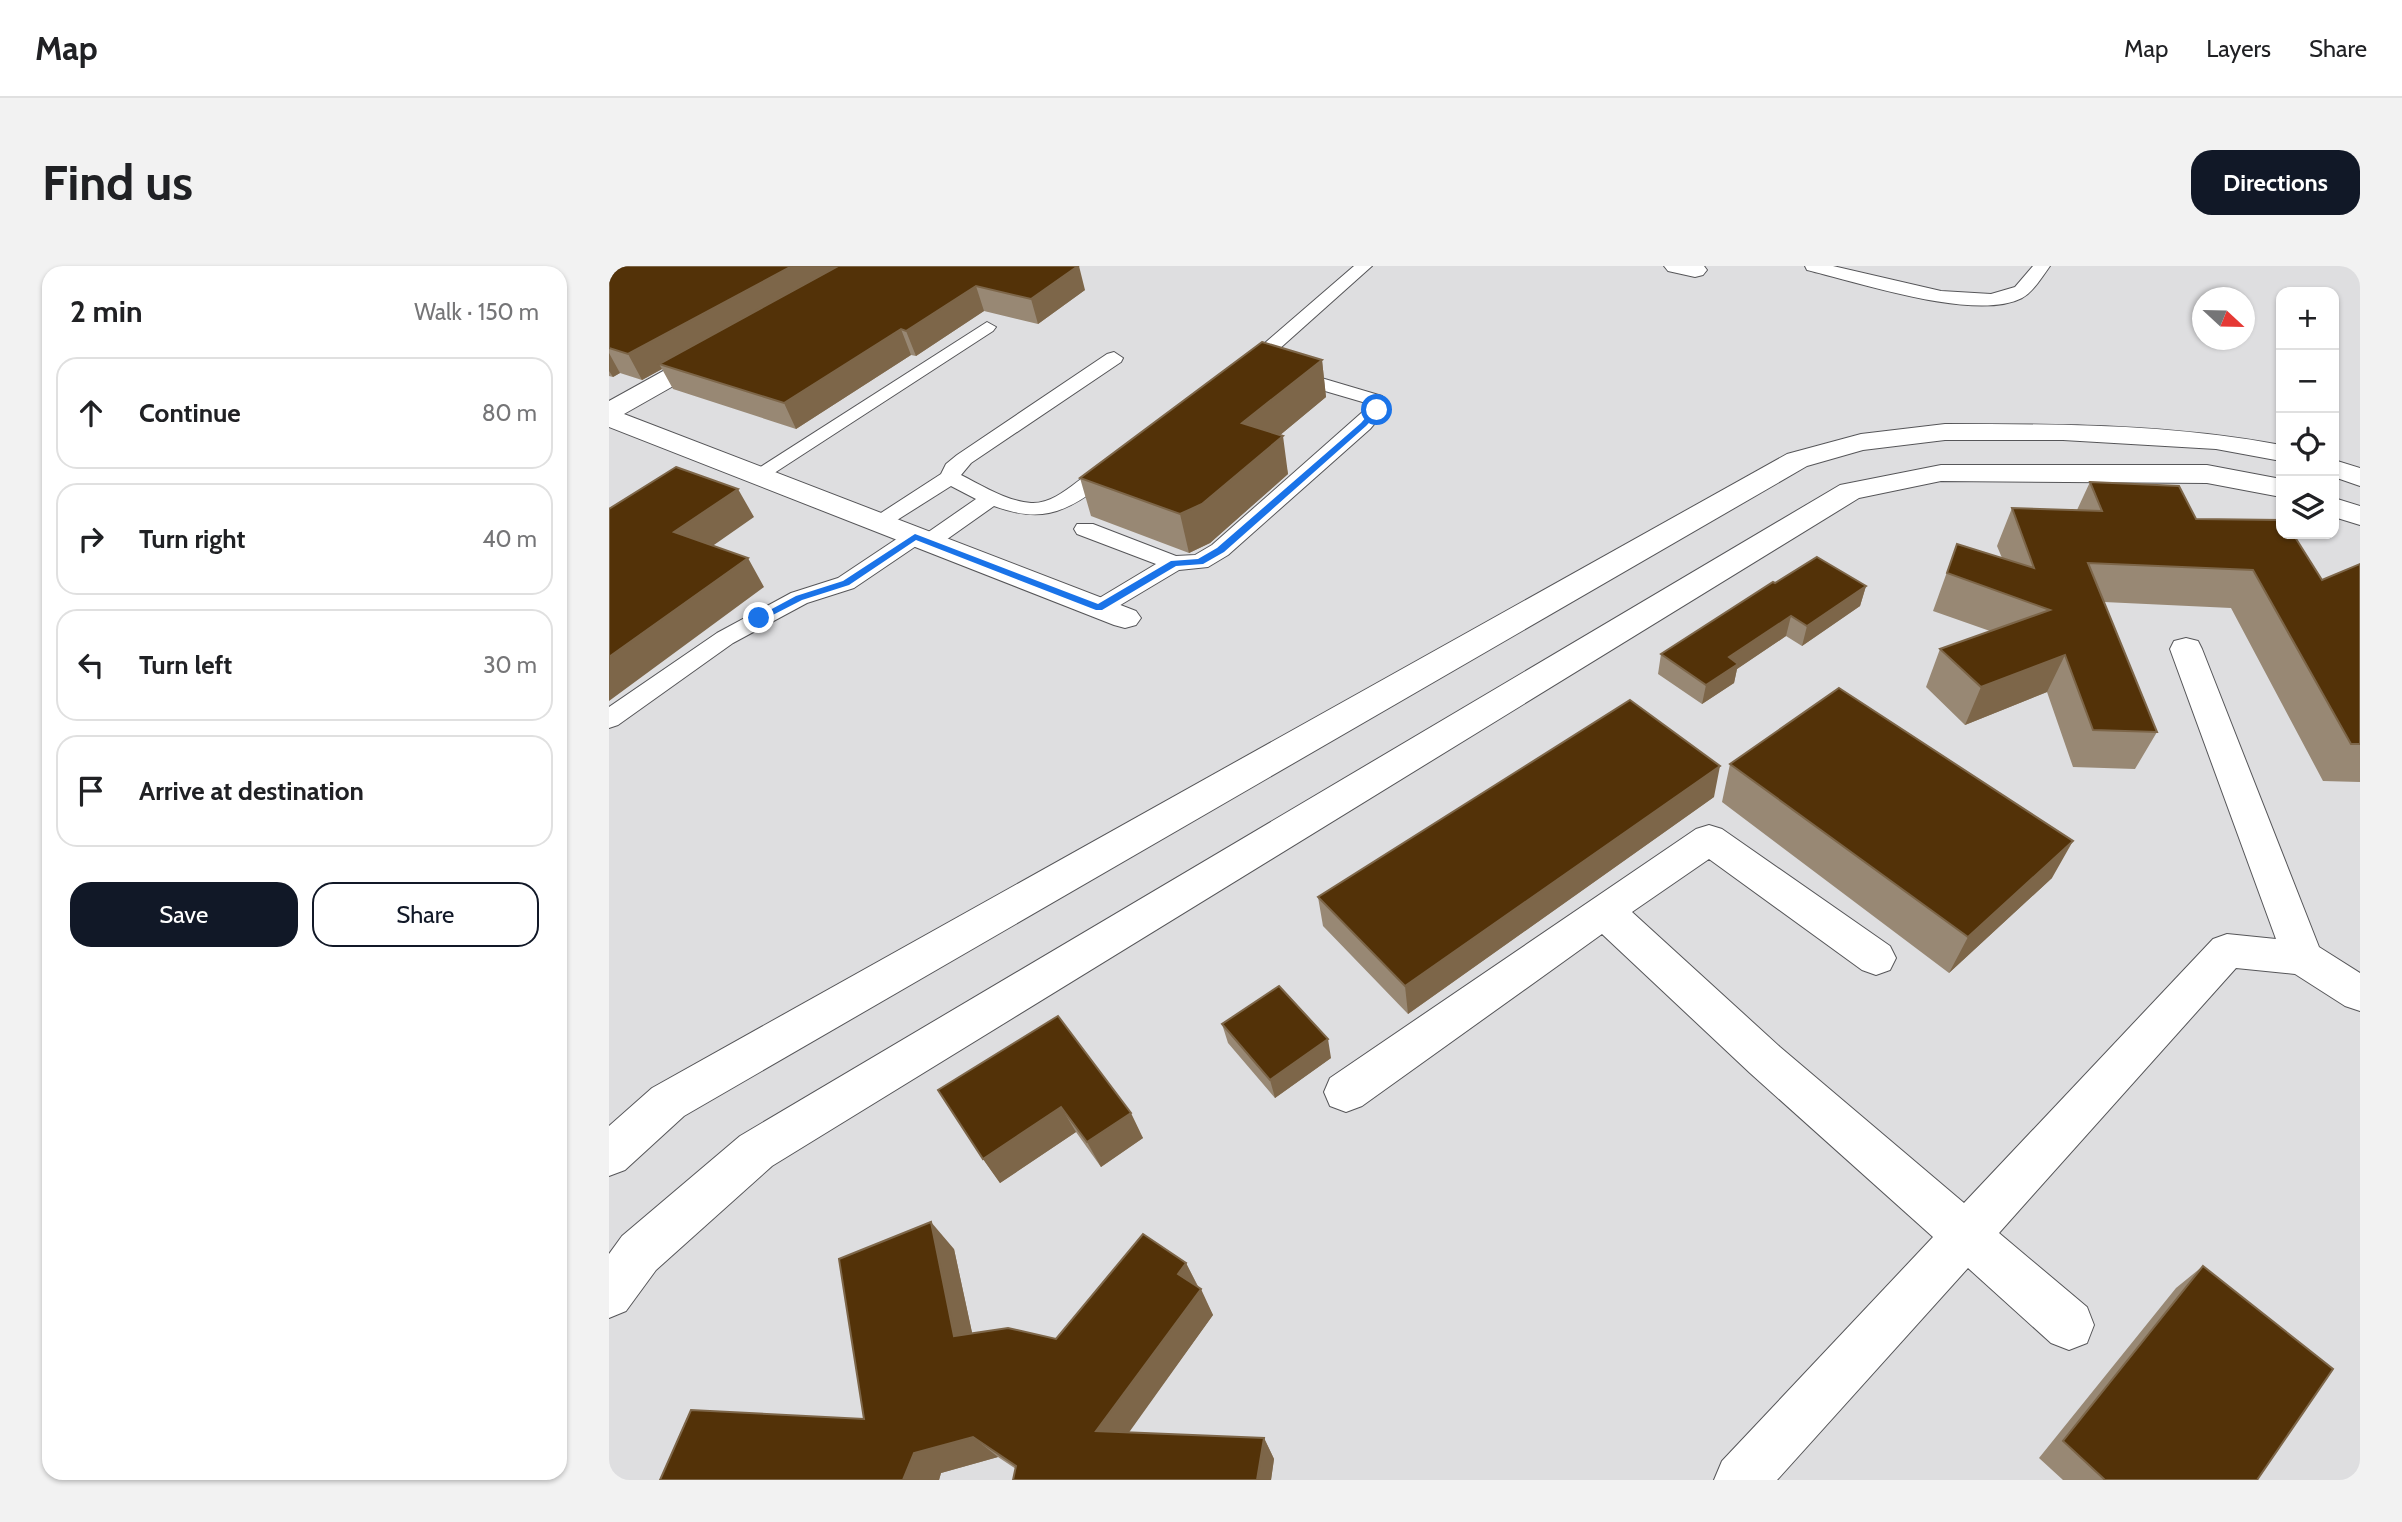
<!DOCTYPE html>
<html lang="en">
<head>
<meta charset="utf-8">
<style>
	body { margin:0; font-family:Cabin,sans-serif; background:#f2f2f2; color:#202124 }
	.controls { position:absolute; right:21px; top:21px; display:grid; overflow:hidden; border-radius:14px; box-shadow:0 2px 5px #0004 }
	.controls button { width:63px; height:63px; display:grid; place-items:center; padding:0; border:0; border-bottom:2px solid #e0e0e0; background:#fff; color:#202124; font:35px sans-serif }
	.compass { position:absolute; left:1583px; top:21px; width:63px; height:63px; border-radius:50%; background:#fff; box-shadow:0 2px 5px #0004; rotate:112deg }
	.stop { position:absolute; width:21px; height:21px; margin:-16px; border:5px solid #1a73e8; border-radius:50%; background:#fff }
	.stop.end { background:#1a73e8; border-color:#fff; box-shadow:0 2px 7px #0008 }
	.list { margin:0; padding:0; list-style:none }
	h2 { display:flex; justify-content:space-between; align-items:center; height:91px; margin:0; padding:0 28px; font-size:30px }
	h2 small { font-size:23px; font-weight:400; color:#757577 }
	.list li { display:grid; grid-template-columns:46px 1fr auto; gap:21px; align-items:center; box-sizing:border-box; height:112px; margin:0 14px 14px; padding:0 14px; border:2px solid #e0e0e0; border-radius:21px }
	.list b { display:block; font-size:26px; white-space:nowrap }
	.list em { font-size:23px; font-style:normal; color:#757577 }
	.actions { display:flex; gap:14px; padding:21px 28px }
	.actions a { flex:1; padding:16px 0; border:2px solid #111827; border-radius:21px; text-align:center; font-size:24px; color:#111827 }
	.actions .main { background:#111827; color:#fff }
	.icon { flex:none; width:38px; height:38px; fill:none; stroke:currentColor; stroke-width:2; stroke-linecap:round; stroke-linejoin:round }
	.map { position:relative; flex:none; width:1751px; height:1214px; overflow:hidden; border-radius:21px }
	header { display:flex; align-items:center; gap:42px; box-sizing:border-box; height:98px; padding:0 35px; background:#fff; border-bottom:2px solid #e0e0e0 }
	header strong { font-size:33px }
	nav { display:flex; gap:38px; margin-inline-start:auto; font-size:24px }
	.intro { display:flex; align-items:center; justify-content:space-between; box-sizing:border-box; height:168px; padding:0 42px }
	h1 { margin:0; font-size:49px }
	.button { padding:18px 32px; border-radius:21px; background:#111827; color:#fff; font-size:24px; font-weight:700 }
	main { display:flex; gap:42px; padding:0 42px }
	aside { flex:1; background:#fff; border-radius:21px; box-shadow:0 2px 5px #0004 }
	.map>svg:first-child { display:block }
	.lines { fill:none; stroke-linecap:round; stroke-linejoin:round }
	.lane-casing { stroke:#565659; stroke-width:2 }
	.street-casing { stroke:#565659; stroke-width:2 }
	.lane { fill:#fff; fill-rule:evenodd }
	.street { fill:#fff; fill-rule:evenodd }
	.wall { fill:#988874 }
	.shaded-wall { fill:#7d6649 }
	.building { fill:#533208; stroke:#7d6649; stroke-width:2 }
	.route { fill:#1a73e8 }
</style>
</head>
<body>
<header>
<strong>Map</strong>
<nav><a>Map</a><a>Layers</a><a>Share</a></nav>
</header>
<div class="intro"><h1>Find us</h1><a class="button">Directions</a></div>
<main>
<aside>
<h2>2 min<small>Walk · 150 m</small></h2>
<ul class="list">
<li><svg class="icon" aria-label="ahead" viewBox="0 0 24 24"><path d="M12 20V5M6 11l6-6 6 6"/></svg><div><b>Continue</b></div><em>80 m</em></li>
<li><svg class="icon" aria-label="right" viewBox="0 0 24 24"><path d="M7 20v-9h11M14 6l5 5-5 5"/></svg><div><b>Turn right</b></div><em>40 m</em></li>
<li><svg class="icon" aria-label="left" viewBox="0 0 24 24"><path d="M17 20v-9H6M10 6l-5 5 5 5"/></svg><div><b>Turn left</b></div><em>30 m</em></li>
<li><svg class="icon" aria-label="arrive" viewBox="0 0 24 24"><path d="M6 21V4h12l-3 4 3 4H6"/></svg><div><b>Arrive at destination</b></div></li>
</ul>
<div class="actions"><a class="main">Save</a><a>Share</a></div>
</aside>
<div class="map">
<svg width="1751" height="1214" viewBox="0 0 1751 1214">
	<rect width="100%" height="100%" fill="#dedee0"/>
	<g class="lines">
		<!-- lane casing -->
		<g class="lane-casing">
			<path id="lane" d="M 745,0 L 763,0 L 669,84 L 657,84 L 654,80 L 657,76 Z
				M 1196,0 L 1224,0 L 1332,25 L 1382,28 L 1406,21 L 1424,0 L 1441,0 C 1433,11 1425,25 1413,32 C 1367,56 1248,16 1198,4 Z
				M 378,56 L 387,61 L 384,65 L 156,213 L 142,213 L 139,209 Z
				M 505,86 L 514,92 L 512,96 L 362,197 L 352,209 C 374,220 397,235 422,237 C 457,239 485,189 512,196 L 515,200 C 509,209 499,214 490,221 C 453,249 429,256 385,240 L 327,281 L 319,283 L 310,278 L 245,322 L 198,337 L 124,377 L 9,459 L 0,462 L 0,441 L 108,367 L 182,327 L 229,312 L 298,266 L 306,264 L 315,269 L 367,233 L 342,220 L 277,261 L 261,261 L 258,256 L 332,208 L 337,198 L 348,189 L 498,88 Z
				M 682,103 L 773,130 L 778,143 L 761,163 L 619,289 L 599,301 L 570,304 L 498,347 L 490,349 L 482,347 L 478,342 L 482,337 L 547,298 L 468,268 L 465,263 L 468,258 L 484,258 L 567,290 L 586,289 L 603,279 L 758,142 L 757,137 L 675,113 L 673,109 L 675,105 Z"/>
		</g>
		<!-- street casing -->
		<g class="street-casing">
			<path id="street" d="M 1055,0 L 1095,0 L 1098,4 L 1094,9 L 1086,11 L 1059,5 Z
				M 103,80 L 112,83 L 116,88 L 112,93 L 15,148 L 527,345 L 532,352 L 527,359 L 516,362 L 505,359 L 0,161 L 0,135 L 94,83 Z
				M 1336,158 C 1449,158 1561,158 1672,179 L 1672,195 L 1607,183 L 1454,174 L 1336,174 L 1254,184 L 1198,200 L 75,850 L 16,904 L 0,910 L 0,860 L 43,822 L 1178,188 L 1252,168 Z
				M 1725,194 L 1751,202 L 1751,220 L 1725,211 Z
				M 1332,199 L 1598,199 L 1672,213 L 1672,231 L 1598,217 L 1332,215 L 1250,232 L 163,900 L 47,1004 L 17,1045 L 0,1052 L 0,988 L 13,970 L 131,870 L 1231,219 Z
				M 1725,232 L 1751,240 L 1751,259 L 1725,251 Z
				M 1577,372 L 1589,375 L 1593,383 L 1710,681 L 1751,707 L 1751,745 L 1736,740 L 1686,708 L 1627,702 L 1390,967 L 1478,1041 L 1485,1059 L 1478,1077 L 1460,1084 L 1442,1077 L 1359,1002 L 1168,1214 L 1105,1214 L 1113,1195 L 1324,971 L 1141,807 L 993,668 L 753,840 L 737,846 L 721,840 L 715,826 L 721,812 L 1087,563 L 1100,559 L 1113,563 L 1281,680 L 1287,692 L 1281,704 L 1267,709 L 1253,704 L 1100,593 L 1023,646 L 1171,781 L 1355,937 L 1604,673 L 1618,668 L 1667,673 L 1561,383 L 1565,375 Z"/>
		</g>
		<!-- lane -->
		<use href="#lane" class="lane"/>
		<!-- street -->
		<use href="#street" class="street"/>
	</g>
	<!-- wall -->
	<path class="wall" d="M 0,0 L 476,24 L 429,58 L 375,45 L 307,90 L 302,89 L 187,163 L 64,123 L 53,103 L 33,114 L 11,107 L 4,111 L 0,110 Z
		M 713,94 L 717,131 L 671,169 L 679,208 L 601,277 L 580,287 L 482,250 L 471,212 Z
		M 1481,216 L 1587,253 L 1713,314 L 1751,298 L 1751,516 L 1714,515 L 1622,342 L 1495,336 L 1548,466 L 1526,503 L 1464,501 L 1438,426 L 1356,459 L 1317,421 L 1331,383 L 1381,365 L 1324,345 L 1348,278 L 1393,292 L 1388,280 L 1403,242 L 1468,244 Z
		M 1257,320 L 1251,340 L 1193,380 L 1177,370 L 1128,403 L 1125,417 L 1093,438 L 1049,408 L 1052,388 Z
		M 1121,498 L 1443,612 L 1340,707 L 1113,536 Z
		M 1105,531 L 799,748 L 714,660 L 709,631 Z
		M 449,750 L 534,872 L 492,901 L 467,866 L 391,917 L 374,893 Z
		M 613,758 L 722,792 L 666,832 L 619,777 Z
		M 345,983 L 363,1067 L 447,1073 L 577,997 L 604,1049 L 519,1166 L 655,1172 L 665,1193 L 662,1214 L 404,1214 L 407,1203 L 389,1191 L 332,1207 L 330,1214 L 51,1214 L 255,1153 Z
		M 1594,1000 L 1648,1214 L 1454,1214 L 1430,1192 L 1567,1022 Z"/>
	<!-- shaded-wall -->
	<path class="shaded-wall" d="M 183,0 L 239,0 L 50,98 L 53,103 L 33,114 L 19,88 Z
		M 469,0 L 470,0 L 476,24 L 429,58 L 422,33 Z
		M 367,20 L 375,45 L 307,90 L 297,65 Z
		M 292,63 L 302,89 L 187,163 L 175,137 Z
		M 0,87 L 11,107 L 4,111 L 0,105 Z
		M 713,94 L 717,131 L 640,195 L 633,157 Z
		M 674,170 L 679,208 L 601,277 L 580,287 L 571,248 Z
		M 129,223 L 145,251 L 82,295 L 65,266 Z
		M 139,292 L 155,321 L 0,435 L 0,391 Z
		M 1257,320 L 1251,340 L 1193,380 L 1198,360 Z
		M 1182,350 L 1177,370 L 1128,403 L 1125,417 L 1093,438 L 1097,419 L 1120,391 Z
		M 1456,389 L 1438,426 L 1356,459 L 1372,421 Z
		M 1111,500 L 1105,531 L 799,748 L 796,720 Z
		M 1464,575 L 1443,612 L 1340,707 L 1359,671 Z
		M 719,773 L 722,792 L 666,832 L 661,814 Z
		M 452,841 L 467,866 L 391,917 L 374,893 Z
		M 522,847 L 534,872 L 492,901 L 478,876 Z
		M 322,956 L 345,983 L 369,1094 L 345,1070 Z
		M 577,997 L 590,1023 L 569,1008 Z
		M 592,1023 L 604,1049 L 506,1186 L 487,1165 Z
		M 364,1171 L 389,1191 L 332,1207 L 330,1214 L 294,1214 L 305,1187 Z
		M 655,1172 L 665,1193 L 662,1214 L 648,1214 Z"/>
	<!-- building -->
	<path class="building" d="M 0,0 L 183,0 L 19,88 L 0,82 Z
		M 229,0 L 469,0 L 422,33 L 367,20 L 297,65 L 292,63 L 175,137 L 50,98 Z
		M 653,76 L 713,94 L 633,157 L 674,170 L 593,238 L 571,248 L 471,212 Z
		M 67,201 L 129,223 L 65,266 L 139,292 L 0,391 L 0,243 Z
		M 1481,216 L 1570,220 L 1587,253 L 1672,254 L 1672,268 L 1684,268 L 1713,314 L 1751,298 L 1751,478 L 1742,478 L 1644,304 L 1479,297 L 1548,466 L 1484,464 L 1456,389 L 1372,421 L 1331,383 L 1441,344 L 1338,307 L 1348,278 L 1425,302 L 1403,242 L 1493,245 Z
		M 1208,291 L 1257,320 L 1198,360 L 1182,350 L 1120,391 L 1129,398 L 1097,419 L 1052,388 L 1164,316 L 1166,317 Z
		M 1230,422 L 1464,575 L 1359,671 L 1121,498 Z
		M 1021,434 L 1111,500 L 796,720 L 709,631 Z
		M 670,720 L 719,773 L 661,814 L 613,758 Z
		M 449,750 L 522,847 L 478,876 L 452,841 L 374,893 L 329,824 Z
		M 322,956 L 345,1070 L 399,1062 L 447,1073 L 534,968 L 577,997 L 569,1008 L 592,1023 L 487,1165 L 655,1172 L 648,1214 L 404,1214 L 407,1200 L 364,1171 L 305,1187 L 294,1214 L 51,1214 L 82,1144 L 255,1153 L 230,993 Z
		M 1594,1000 L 1724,1103 L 1648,1214 L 1496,1214 L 1454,1175 Z"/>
	<!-- route -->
	<path class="route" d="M 765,142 L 772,144 L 757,160 L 615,286 L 594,298 L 567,300 L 493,344 L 487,344 L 307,274 L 240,319 L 193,334 L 154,354 L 146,352 L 187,330 L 234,315 L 306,268 L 489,338 L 562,295 L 589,293 L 608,282 L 752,157 Z"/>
</svg>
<div class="controls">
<button>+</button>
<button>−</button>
<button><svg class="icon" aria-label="locate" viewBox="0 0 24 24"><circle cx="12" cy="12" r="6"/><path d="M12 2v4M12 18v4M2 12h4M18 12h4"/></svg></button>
<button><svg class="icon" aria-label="layers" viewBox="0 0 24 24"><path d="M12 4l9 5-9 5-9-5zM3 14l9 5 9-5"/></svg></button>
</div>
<svg class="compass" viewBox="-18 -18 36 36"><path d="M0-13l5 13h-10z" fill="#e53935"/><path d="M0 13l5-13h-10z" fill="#757577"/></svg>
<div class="stop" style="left:768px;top:144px"></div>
<div class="stop end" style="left:150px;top:352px"></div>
</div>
</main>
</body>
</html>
